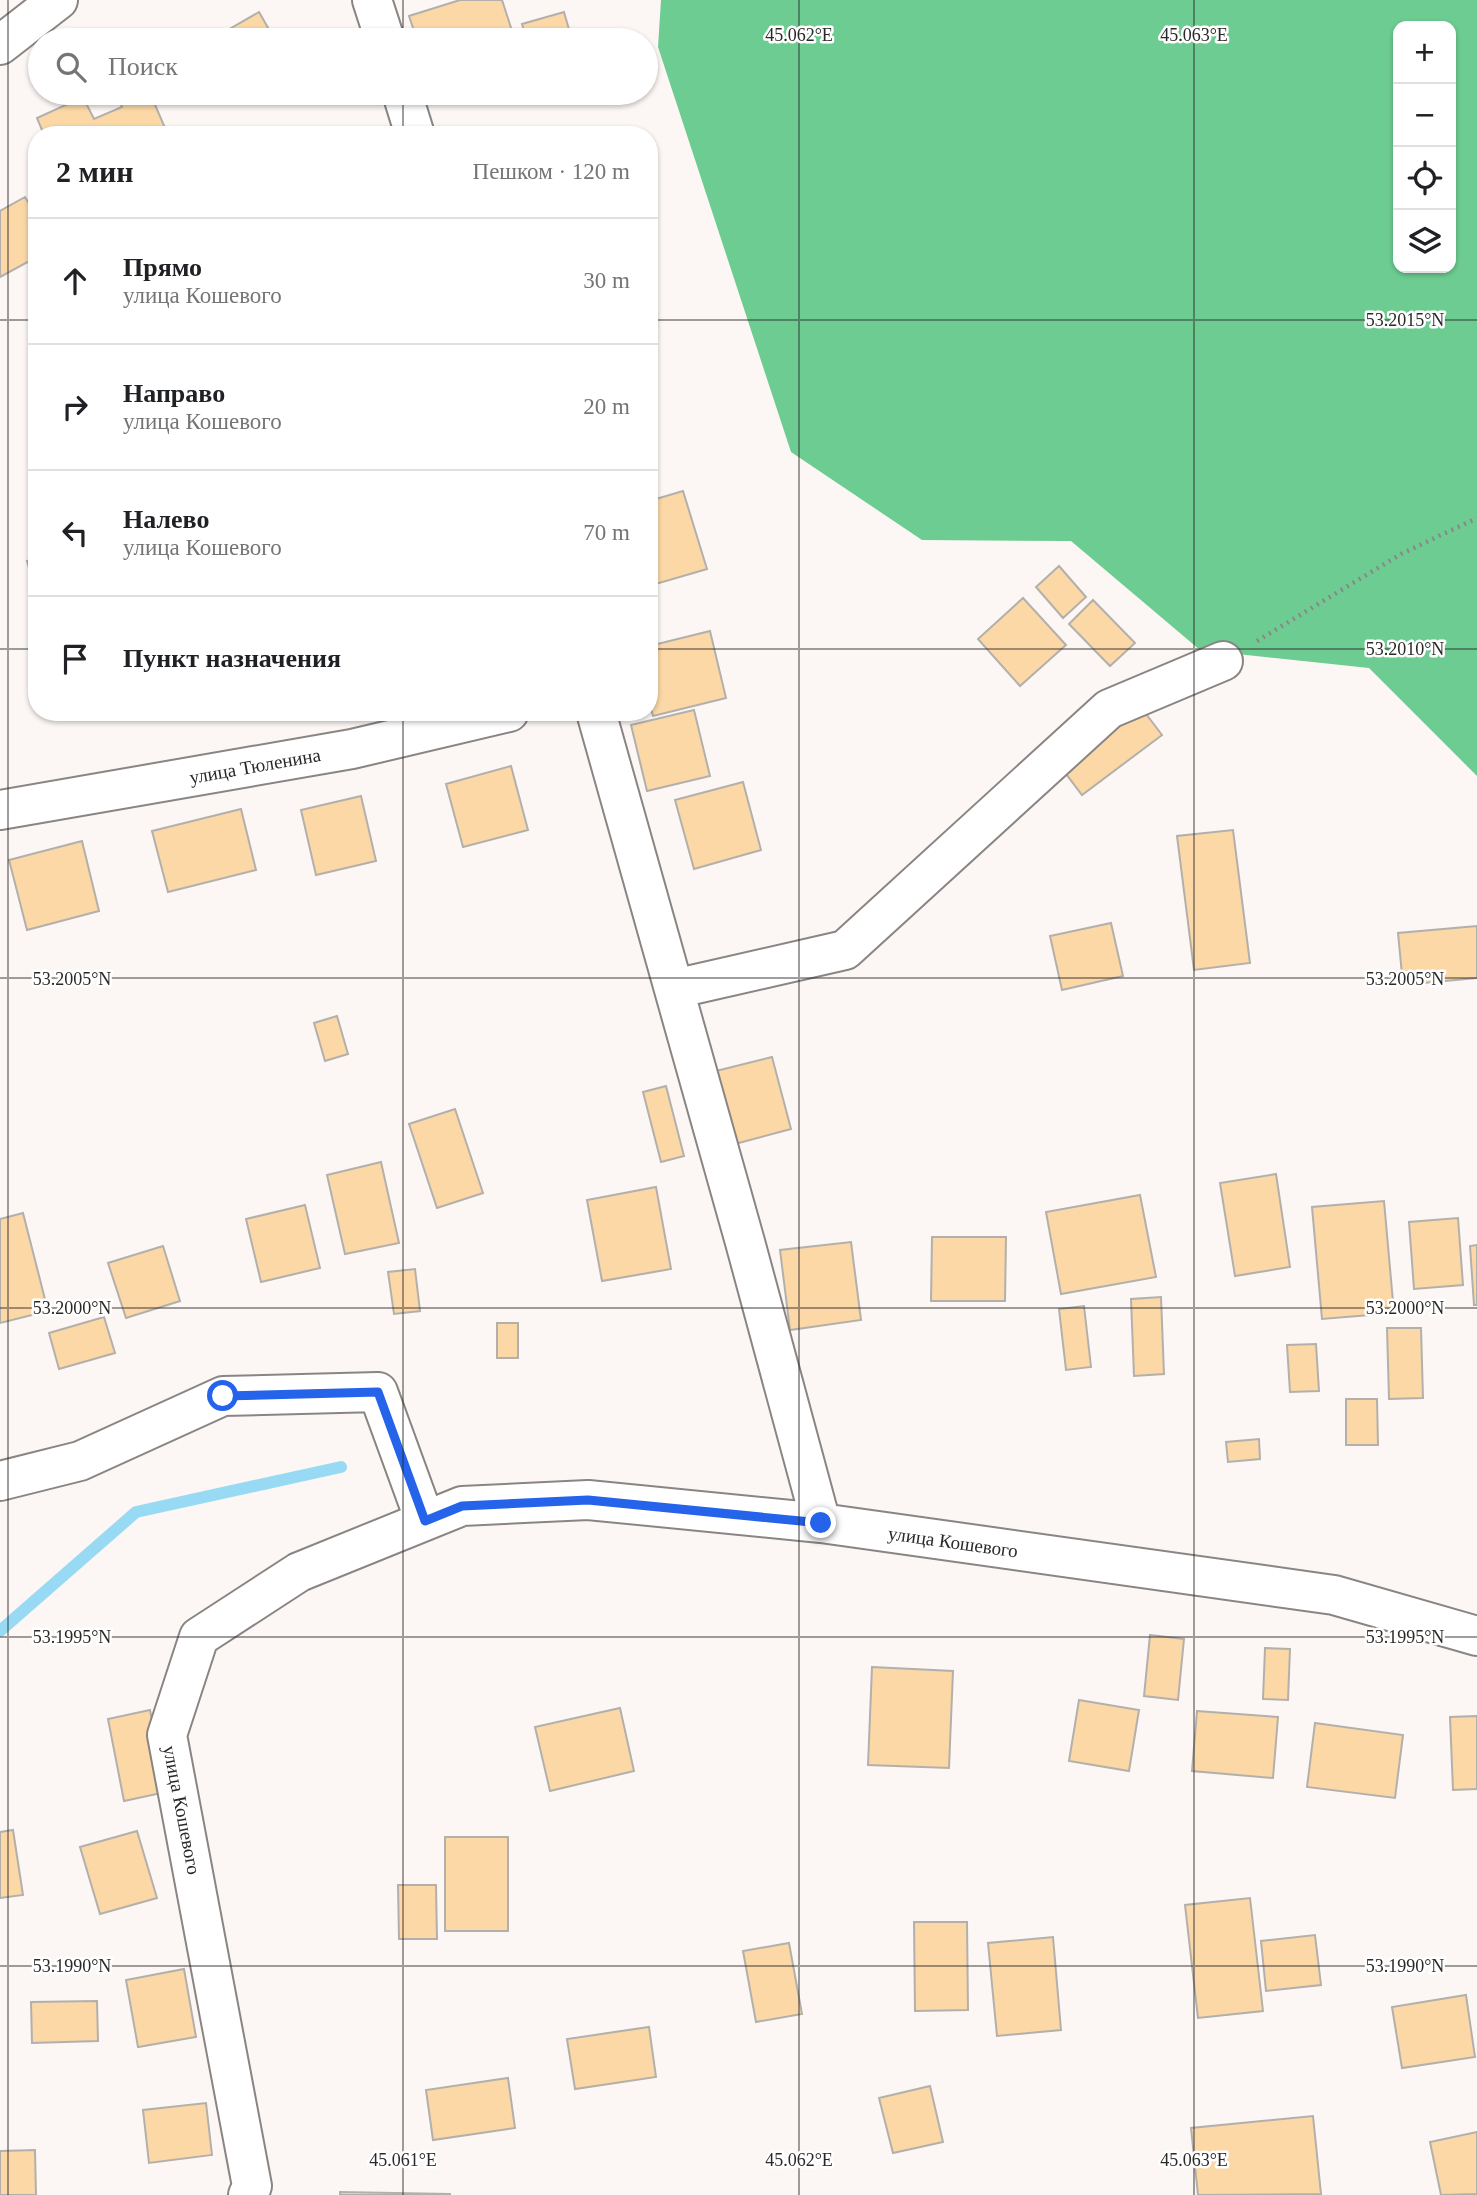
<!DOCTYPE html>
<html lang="ru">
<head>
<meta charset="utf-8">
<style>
	body { margin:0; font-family:"Times New Roman",serif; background:#f6f6f6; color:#202124 }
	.controls { position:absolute; right:21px; top:21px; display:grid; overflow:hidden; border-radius:14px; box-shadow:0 2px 5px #0004 }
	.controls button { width:63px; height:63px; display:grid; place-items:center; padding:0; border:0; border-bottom:2px solid #e0e0e0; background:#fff; color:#202124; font:35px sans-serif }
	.stop { position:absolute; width:21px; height:21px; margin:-16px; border:5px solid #2563eb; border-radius:50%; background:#fff }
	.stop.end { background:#2563eb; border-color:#fff; box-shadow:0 2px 7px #0008 }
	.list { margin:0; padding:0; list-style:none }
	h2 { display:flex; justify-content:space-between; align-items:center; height:91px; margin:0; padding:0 28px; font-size:30px }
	h2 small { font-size:23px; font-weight:400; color:#757577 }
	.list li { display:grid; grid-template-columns:46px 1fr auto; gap:21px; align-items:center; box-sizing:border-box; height:126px; padding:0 28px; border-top:2px solid #e0e0e0 }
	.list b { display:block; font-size:26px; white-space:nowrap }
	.list p { margin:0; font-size:23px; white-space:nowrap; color:#757577 }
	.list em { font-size:23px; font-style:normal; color:#757577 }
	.icon { flex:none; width:38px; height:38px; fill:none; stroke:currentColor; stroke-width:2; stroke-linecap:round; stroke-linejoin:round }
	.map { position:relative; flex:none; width:1477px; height:2195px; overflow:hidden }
	.search { position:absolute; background:#fff; box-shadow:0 2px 5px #0004; left:28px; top:28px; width:630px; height:77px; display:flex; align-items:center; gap:18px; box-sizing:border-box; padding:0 24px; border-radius:38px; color:#757577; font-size:26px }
	.panel { position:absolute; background:#fff; box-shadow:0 2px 5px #0004; left:28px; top:126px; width:630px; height:595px; border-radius:28px }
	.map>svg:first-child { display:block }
	.forest { fill:#6dcc91; fill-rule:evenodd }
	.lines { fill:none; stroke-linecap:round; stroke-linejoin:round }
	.stream { stroke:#98daf4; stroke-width:12 }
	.building { fill:#fbd8a6; stroke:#b3b0ac; stroke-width:2 }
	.minor-casing { stroke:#8a8583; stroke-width:42 }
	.path { stroke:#8b8785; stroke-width:4.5; stroke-dasharray:2 5; stroke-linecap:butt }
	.minor { stroke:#fff; stroke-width:38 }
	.route { stroke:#2563eb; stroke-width:9 }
	.ticks { fill:none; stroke:#2b2928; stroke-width:2; stroke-opacity:0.45 }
	.labels { text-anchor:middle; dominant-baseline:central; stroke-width:5; stroke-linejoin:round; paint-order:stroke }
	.street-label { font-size:19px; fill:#2b2928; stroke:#fff }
	.ticks-label { font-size:18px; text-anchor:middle; fill:#2b2928; stroke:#fff; stroke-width:5; stroke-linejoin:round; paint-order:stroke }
</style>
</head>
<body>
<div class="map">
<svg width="1477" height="2195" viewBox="0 0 1477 2195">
	<rect width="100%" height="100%" fill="#fcf7f4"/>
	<!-- forest -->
	<path class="forest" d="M 661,0 L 1477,0 L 1477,776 L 1369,668 L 1200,650 L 1071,541 L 922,540 L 791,452 L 658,47 ZM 1398,26 L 1451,26 L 1451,268 L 1398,268 Z"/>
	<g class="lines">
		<!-- stream -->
		<path class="stream" d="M 0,1631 L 136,1512 L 341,1467"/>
	</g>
	<!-- building -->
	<path class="building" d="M 460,0 L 502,0 L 515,40 L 417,40 L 409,16 Z
		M 259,12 L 275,40 L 222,40 L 219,35 Z
		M 564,12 L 572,40 L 527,40 L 522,24 Z
		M 116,93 L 150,93 L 168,135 L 44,135 L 37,118 L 83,97 L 94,119 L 122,107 Z
		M 25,197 L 37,217 L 37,257 L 0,277 L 0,211 Z
		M 683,491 L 707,569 L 649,586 L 649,501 Z
		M 37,558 L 37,596 L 27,561 Z
		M 1059,566 L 1086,597 L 1063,618 L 1036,587 Z
		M 1023,598 L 1066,645 L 1020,686 L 978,639 Z
		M 1093,600 L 1135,643 L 1110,666 L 1069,624 Z
		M 710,631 L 726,698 L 653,716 L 649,703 L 649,646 Z
		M 1137,702 L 1162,735 L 1082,795 L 1057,762 Z
		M 694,710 L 710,776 L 647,791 L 631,725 Z
		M 511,766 L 528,830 L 463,847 L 446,784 Z
		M 743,782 L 761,850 L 694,869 L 675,800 Z
		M 361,796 L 376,861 L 316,875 L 301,810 Z
		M 241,809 L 256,870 L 168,892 L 152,831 Z
		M 1233,830 L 1250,963 L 1194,970 L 1177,836 Z
		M 82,841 L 99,911 L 27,930 L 9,860 Z
		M 1111,923 L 1123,976 L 1062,990 L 1050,936 Z
		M 1477,926 L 1477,978 L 1403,985 L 1398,933 Z
		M 337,1016 L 348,1054 L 325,1061 L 314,1023 Z
		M 772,1057 L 791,1129 L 735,1144 L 716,1071 Z
		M 666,1086 L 684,1156 L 661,1162 L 643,1092 Z
		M 455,1109 L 483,1193 L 437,1208 L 409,1124 Z
		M 381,1162 L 399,1243 L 345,1254 L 327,1175 Z
		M 1276,1174 L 1290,1267 L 1235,1276 L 1220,1183 Z
		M 656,1187 L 671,1269 L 602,1281 L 587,1200 Z
		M 1140,1195 L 1156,1277 L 1061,1294 L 1046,1212 Z
		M 1384,1201 L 1394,1313 L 1322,1319 L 1312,1207 Z
		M 305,1205 L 320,1268 L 261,1282 L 246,1219 Z
		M 23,1213 L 48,1311 L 0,1323 L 0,1219 Z
		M 1458,1218 L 1463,1285 L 1414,1289 L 1409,1222 Z
		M 932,1237 L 1006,1237 L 1005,1301 L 931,1301 Z
		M 851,1242 L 861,1320 L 790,1330 L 780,1250 Z
		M 1477,1245 L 1477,1305 L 1474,1305 L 1470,1246 Z
		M 163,1246 L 180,1301 L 126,1318 L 108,1263 Z
		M 415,1269 L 420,1311 L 394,1314 L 388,1272 Z
		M 1161,1297 L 1164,1374 L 1134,1376 L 1131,1299 Z
		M 1084,1306 L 1091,1367 L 1066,1370 L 1059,1309 Z
		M 104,1317 L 115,1353 L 59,1369 L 49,1333 Z
		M 497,1323 L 518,1323 L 518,1358 L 497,1358 Z
		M 1387,1328 L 1421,1328 L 1423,1398 L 1389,1399 Z
		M 1316,1344 L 1319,1391 L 1290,1392 L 1287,1345 Z
		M 1346,1399 L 1377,1399 L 1378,1445 L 1346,1445 Z
		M 1259,1439 L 1260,1459 L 1228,1462 L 1226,1442 Z
		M 1150,1635 L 1184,1639 L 1178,1700 L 1144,1696 Z
		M 1265,1648 L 1290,1649 L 1288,1700 L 1263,1699 Z
		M 872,1667 L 953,1671 L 949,1768 L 868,1765 Z
		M 1079,1700 L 1139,1710 L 1129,1771 L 1069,1761 Z
		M 620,1708 L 634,1771 L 550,1791 L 535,1727 Z
		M 150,1710 L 166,1792 L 124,1801 L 108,1719 Z
		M 1197,1711 L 1278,1717 L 1273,1778 L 1192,1771 Z
		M 1477,1716 L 1477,1789 L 1453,1790 L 1450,1717 Z
		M 1315,1723 L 1403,1735 L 1395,1798 L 1307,1787 Z
		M 13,1830 L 23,1895 L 0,1898 L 0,1832 Z
		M 137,1831 L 157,1898 L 100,1914 L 80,1847 Z
		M 445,1837 L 508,1837 L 508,1931 L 445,1931 Z
		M 398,1885 L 436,1885 L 437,1939 L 399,1939 Z
		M 1250,1898 L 1263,2011 L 1198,2018 L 1185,1905 Z
		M 914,1922 L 967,1922 L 968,2010 L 915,2011 Z
		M 1315,1935 L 1321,1985 L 1266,1991 L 1261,1941 Z
		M 1053,1937 L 1061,2030 L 997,2036 L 988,1943 Z
		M 789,1943 L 802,2014 L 756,2022 L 743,1951 Z
		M 184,1969 L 196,2037 L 138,2047 L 126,1980 Z
		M 1466,1995 L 1475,2057 L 1402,2068 L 1392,2007 Z
		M 97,2001 L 98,2041 L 32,2043 L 31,2002 Z
		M 649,2027 L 656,2077 L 575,2089 L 567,2039 Z
		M 508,2078 L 515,2128 L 433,2140 L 426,2090 Z
		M 930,2086 L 943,2142 L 893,2153 L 879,2098 Z
		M 206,2103 L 212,2155 L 149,2163 L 143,2110 Z
		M 1313,2116 L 1321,2194 L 1198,2195 L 1191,2128 Z
		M 1477,2132 L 1477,2194 L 1441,2195 L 1430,2142 Z
		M 35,2150 L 36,2195 L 0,2195 L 0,2151 Z
		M 340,2192 L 450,2194 L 450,2195 L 340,2195 Z"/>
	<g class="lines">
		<!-- minor casing -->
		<g class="minor-casing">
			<path id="minor" d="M 372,0 L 385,40
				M 0,45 L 58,0
				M 402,93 L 415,135
				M 596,712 L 745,1242 L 821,1523
				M 0,810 L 352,749 L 509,712
				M 674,989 L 845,950 L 1109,709 L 1223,661
				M 0,1481 L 80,1461 L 223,1396 L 378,1392 L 425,1521
				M 248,2195 L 252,2186 L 167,1735 L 199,1637 L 299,1572 L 462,1506 L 588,1500 L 821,1523 L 1334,1595 L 1477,1636"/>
		</g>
		<!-- path -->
		<path class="path" d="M 1257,641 L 1401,554 L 1477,518"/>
		<!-- minor -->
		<use href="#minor" class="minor"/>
	</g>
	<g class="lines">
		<!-- route -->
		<path class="route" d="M 223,1396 L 378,1392 L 425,1521 L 462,1506 L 588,1500 L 821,1523"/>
	</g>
	<!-- ticks -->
	<path class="ticks" d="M 8,0 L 8,2195M 403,0 L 403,40M 799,0 L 799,2195M 1194,0 L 1194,2195M 403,93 L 403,135M 0,320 L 37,320M 649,320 L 1477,320M 0,649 L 37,649M 649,649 L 1477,649M 403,712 L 403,2195M 0,978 L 1477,978M 0,1308 L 1477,1308M 0,1637 L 1477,1637M 0,1966 L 1477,1966"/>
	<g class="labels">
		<!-- street labels -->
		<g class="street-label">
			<text transform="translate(255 766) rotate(-10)">улица Тюленина</text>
			<text transform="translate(953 1542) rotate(8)">улица Кошевого</text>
			<text transform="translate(182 1810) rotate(79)">улица Кошевого</text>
		</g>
	</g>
	<g class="ticks-label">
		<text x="799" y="41">45.062°E</text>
		<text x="1194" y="41">45.063°E</text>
		<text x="1405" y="326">53.2015°N</text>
		<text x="1405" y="655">53.2010°N</text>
		<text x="72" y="985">53.2005°N</text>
		<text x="1405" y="985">53.2005°N</text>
		<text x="72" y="1314">53.2000°N</text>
		<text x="1405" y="1314">53.2000°N</text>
		<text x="72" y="1643">53.1995°N</text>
		<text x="1405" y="1643">53.1995°N</text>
		<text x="72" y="1972">53.1990°N</text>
		<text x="1405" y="1972">53.1990°N</text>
		<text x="403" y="2166">45.061°E</text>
		<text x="799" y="2166">45.062°E</text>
		<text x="1194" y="2166">45.063°E</text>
	</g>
</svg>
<div class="controls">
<button>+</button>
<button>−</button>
<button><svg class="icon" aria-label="locate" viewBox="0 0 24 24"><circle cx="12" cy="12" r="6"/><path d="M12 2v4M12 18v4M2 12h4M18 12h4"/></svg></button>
<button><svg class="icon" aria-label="layers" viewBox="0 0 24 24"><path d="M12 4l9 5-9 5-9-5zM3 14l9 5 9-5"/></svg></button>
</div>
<div class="stop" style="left:223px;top:1396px"></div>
<div class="stop end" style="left:821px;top:1523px"></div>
<div class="search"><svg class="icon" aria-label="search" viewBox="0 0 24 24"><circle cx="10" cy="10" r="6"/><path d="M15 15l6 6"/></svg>Поиск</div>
<section class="panel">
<h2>2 мин<small>Пешком · 120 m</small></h2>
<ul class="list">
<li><svg class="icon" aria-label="ahead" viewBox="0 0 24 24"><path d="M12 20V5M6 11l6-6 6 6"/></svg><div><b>Прямо</b><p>улица Кошевого</p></div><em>30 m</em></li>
<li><svg class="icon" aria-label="right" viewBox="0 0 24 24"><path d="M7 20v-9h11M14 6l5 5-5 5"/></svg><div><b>Направо</b><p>улица Кошевого</p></div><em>20 m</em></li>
<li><svg class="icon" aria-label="left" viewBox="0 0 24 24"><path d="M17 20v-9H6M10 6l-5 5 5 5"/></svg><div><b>Налево</b><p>улица Кошевого</p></div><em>70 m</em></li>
<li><svg class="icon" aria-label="arrive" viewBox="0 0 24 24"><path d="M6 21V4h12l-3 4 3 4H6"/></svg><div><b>Пункт назначения</b></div></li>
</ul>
</section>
</div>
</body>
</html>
